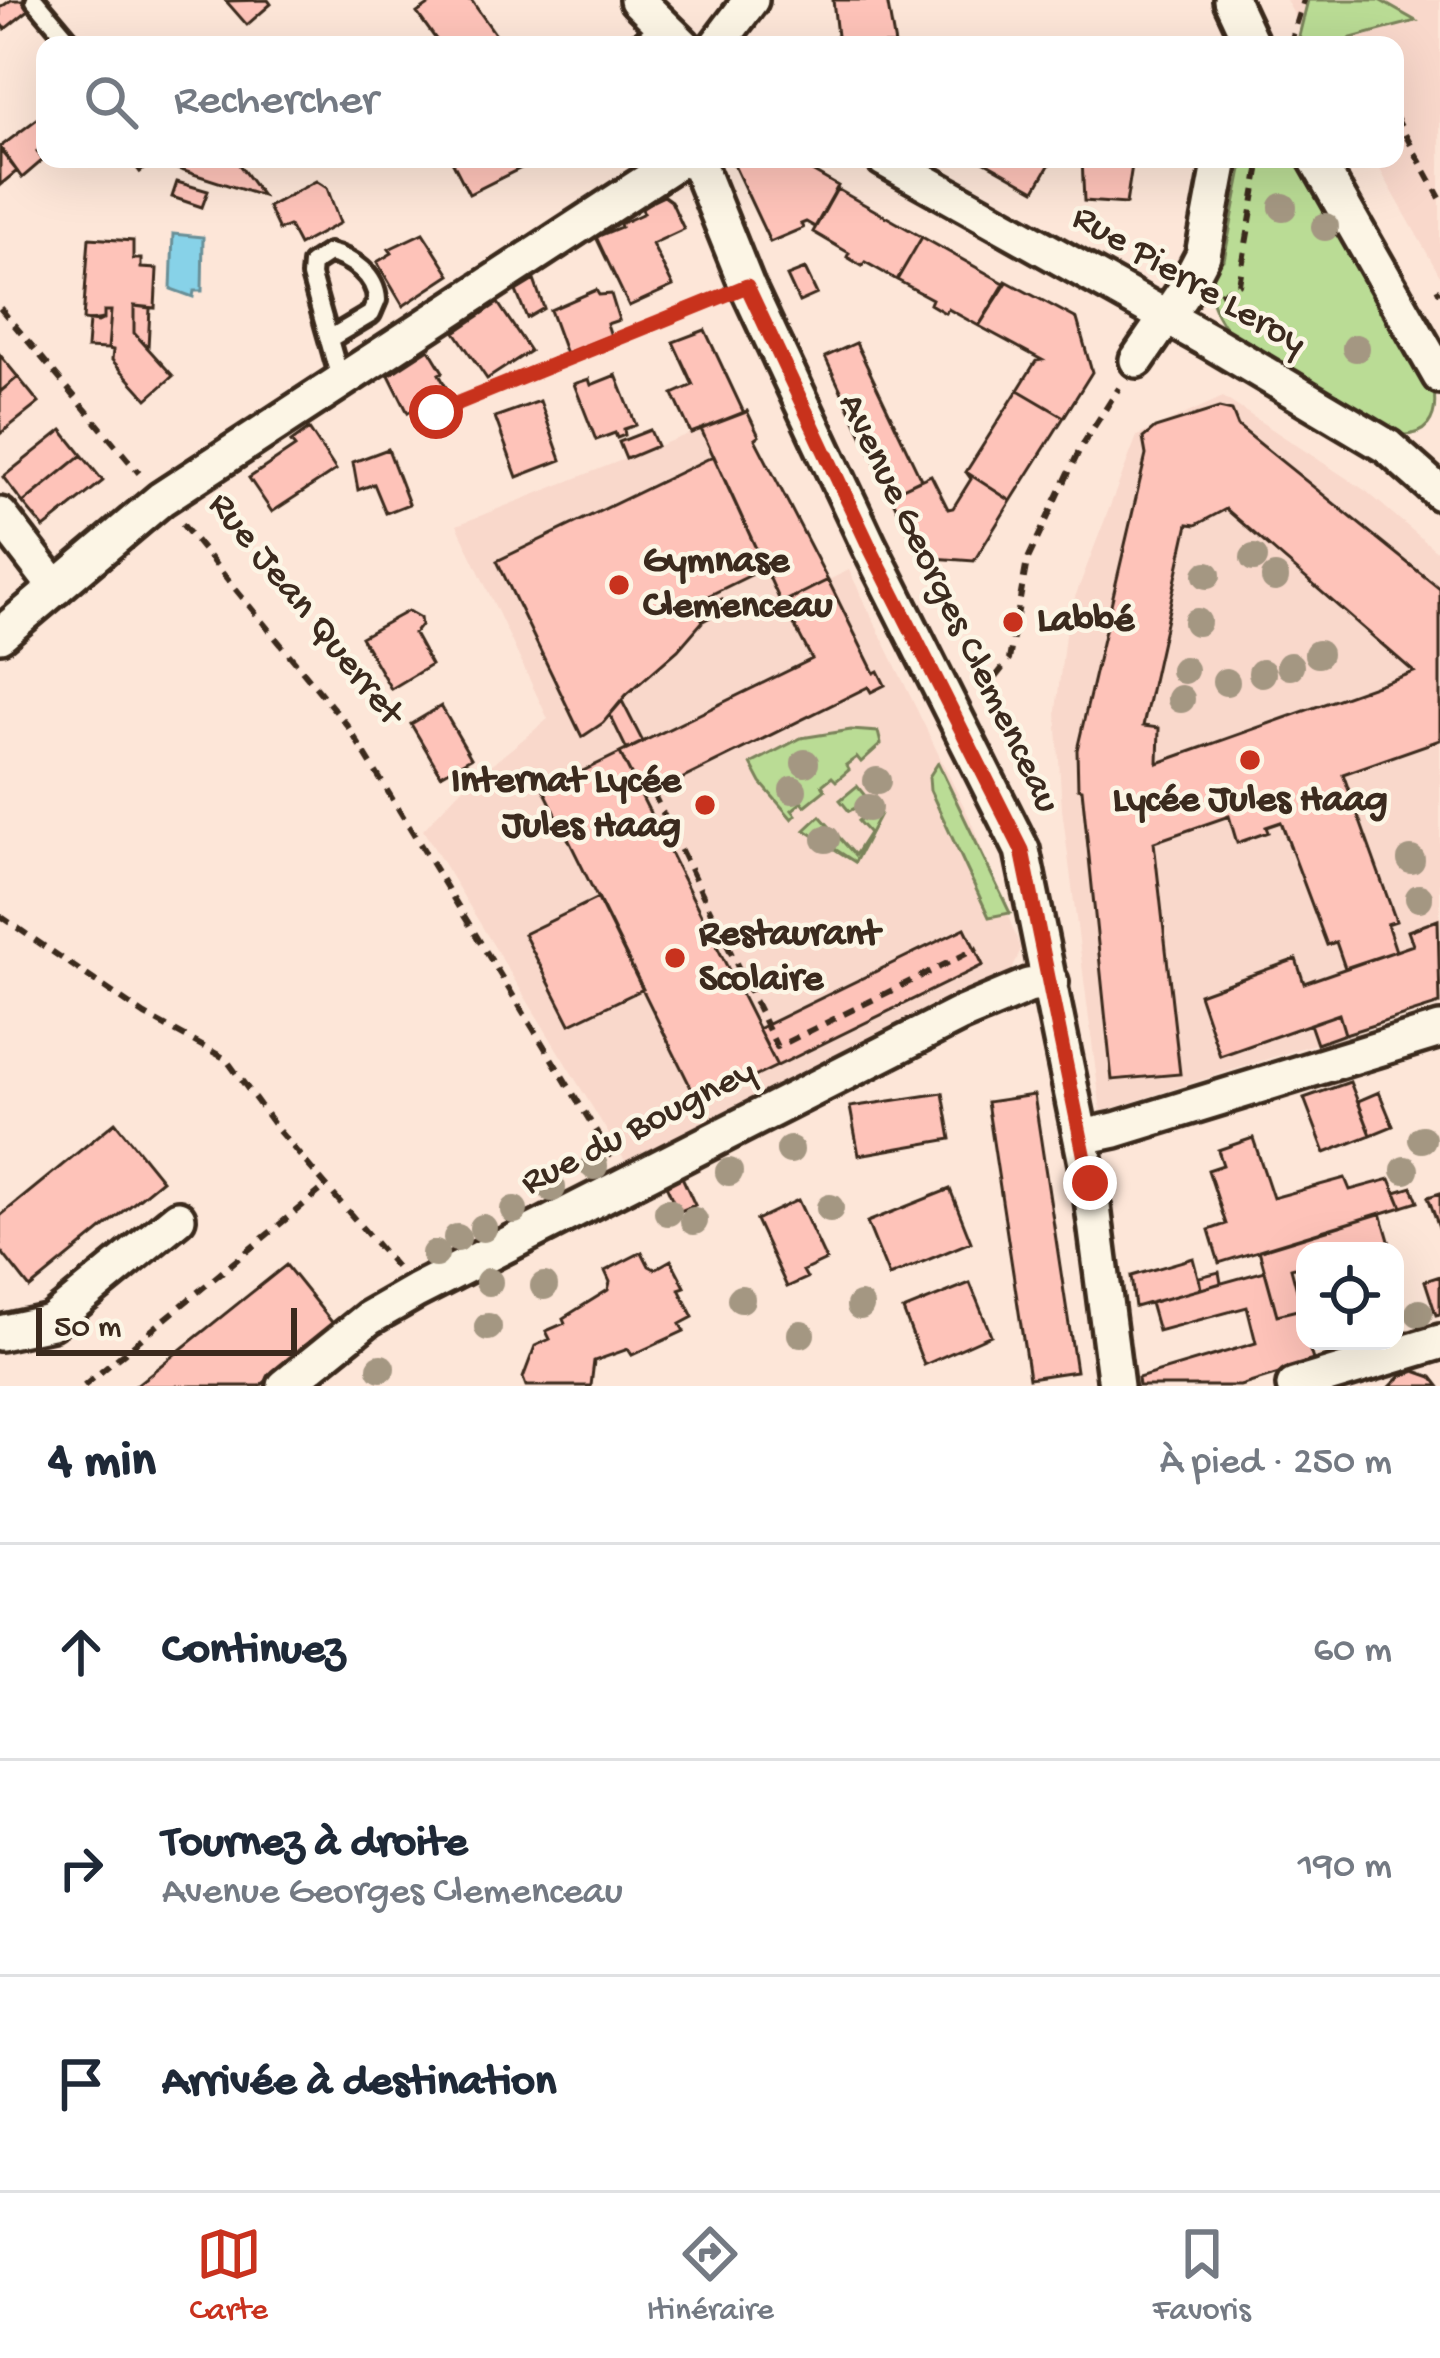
<!DOCTYPE html>
<html lang="fr">
<head>
<meta charset="utf-8">
<style>
	body { margin:0; font-family:"Gochi Hand",sans-serif; background:#f6f6f7; color:#1f2937 }
	.controls { position:absolute; right:36px; bottom:36px; display:grid; overflow:hidden; border-radius:24px; box-shadow:0 12px 48px #0002 }
	.controls button { width:108px; height:108px; display:grid; place-items:center; padding:0; border:0; border-bottom:3px solid #e0e1e3; background:#fff; color:#1f2937; font:60px sans-serif }
	.scale { position:absolute; left:36px; bottom:30px; width:261px; box-sizing:border-box; padding-left:12px; border:6px solid #3b2a1e; border-top:0; font-size:33px; line-height:42px; white-space:nowrap; color:#3b2a1e; -webkit-text-stroke:9px #fcf5e5; paint-order:stroke }
	.stop { position:absolute; width:36px; height:36px; margin:-27px; border:9px solid #c8321e; border-radius:50%; background:#fff }
	.stop.end { background:#c8321e; border-color:#fff; box-shadow:0 3px 12px #0008 }
	.list { margin:0; padding:0; list-style:none }
	h2 { display:flex; justify-content:space-between; align-items:center; height:156px; margin:0; padding:0 48px; font-size:51px }
	h2 small { font-size:39px; font-weight:400; color:#747a83 }
	.list li { display:grid; grid-template-columns:78px 1fr auto; gap:36px; align-items:center; box-sizing:border-box; height:216px; padding:0 48px; border-top:3px solid #e0e1e3 }
	.list b { display:block; font-size:45px; white-space:nowrap }
	.list p { margin:0; font-size:39px; white-space:nowrap; color:#747a83 }
	.list em { font-size:39px; font-style:normal; color:#747a83 }
	.icon { flex:none; width:66px; height:66px; fill:none; stroke:currentColor; stroke-width:2; stroke-linecap:round; stroke-linejoin:round }
	.map { position:relative; flex:none; width:1440px; height:1386px; overflow:hidden }
	.search { position:absolute; background:#fff; box-shadow:0 12px 48px #0002; left:36px; right:36px; top:36px; height:132px; display:flex; align-items:center; gap:30px; box-sizing:border-box; padding:0 42px; border-radius:24px; color:#747a83; font-size:45px }
	.sheet { height:804px; background:#fff }
	nav { display:flex; justify-content:space-around; align-items:center; box-sizing:border-box; height:168px; border-top:3px solid #e0e1e3; background:#fff; font-size:33px; color:#747a83 }
	nav a { display:grid; justify-items:center; gap:6px }
	nav .on { color:#c8321e }
	.map>svg:first-child { display:block }
	.built { fill:#f9d8cb }
	.green { fill:#badc95; stroke:#7a835a; stroke-width:3 }
	.water { fill:#87d2e8; stroke:#698f97; stroke-width:3 }
	.building { fill:#fec3b9; stroke:#3b2a1e; stroke-width:3; fill-rule:evenodd }
	.lines { fill:none; stroke-linecap:round; stroke-linejoin:round }
	.service-casing { stroke:#3b2a1e; stroke-width:26 }
	.minor-casing { stroke:#3b2a1e; stroke-width:42 }
	.path { stroke:#3b2a1e; stroke-width:6; stroke-dasharray:12 9; stroke-linecap:butt }
	.service { stroke:#fcf5e5; stroke-width:16 }
	.minor { stroke:#fcf5e5; stroke-width:33 }
	.tree { fill:#a49782 }
	.route { stroke:#c8321e; stroke-width:15 }
	.poi-dot { fill:#c8321e; stroke:#fcf5e5; stroke-width:4.5 }
	.labels { text-anchor:middle; dominant-baseline:central; stroke-width:9; stroke-linejoin:round; paint-order:stroke }
	.street-label { font-size:39px; fill:#3b2a1e; stroke:#fcf5e5 }
	.poi-label { font-size:39px; font-weight:bold; fill:#3b2a1e; stroke:#fcf5e5; text-anchor:start }
</style>
</head>
<body>
<div class="map">
<svg width="1440" height="1386" viewBox="0 0 1440 1386">
	<rect width="100%" height="100%" fill="#fde6d8"/>
	<filter id="ink" filterUnits="userSpaceOnUse"><feTurbulence type="fractalNoise" baseFrequency=".00833" numOctaves="2"/><feDisplacementMap in="SourceGraphic" scale="24" xChannelSelector="R" yChannelSelector="G"/><feConvolveMatrix kernelMatrix="1 2 1 2 8 2 1 2 1" color-interpolation-filters="sRGB"/></filter>
	<g filter="url(#ink)">
		<!-- built -->
		<path class="built" d="M 1286,0 L 1440,0 L 1440,276 L 1374,159 L 1395,159 L 1395,45 L 1311,45 Z
			M 1223,397 L 1366,491 L 1440,554 L 1440,1004 L 1101,1112 L 1062,809 L 1056,711 L 1067,618 L 1137,436 Z
			M 701,429 L 781,603 L 849,570 L 970,819 L 1021,949 L 1009,978 L 627,1164 L 423,830 L 458,792 L 548,719 L 457,525 Z"/>
		<!-- green -->
		<path class="green" d="M 1308,0 L 1379,0 L 1416,21 L 1351,38 L 1345,45 L 1304,45 L 1299,36 Z
			M 1244,159 L 1309,159 L 1434,392 C 1438,420 1426,437 1397,435 L 1239,343 C 1214,319 1203,293 1213,259 L 1224,260 Z
			M 851,730 L 878,732 L 881,744 L 861,762 L 857,757 L 846,765 L 849,770 L 836,781 L 832,777 L 822,785 L 825,790 L 805,806 L 802,802 L 792,810 L 796,815 L 792,819 L 761,783 L 751,764 L 801,738 Z
			M 938,763 L 1010,913 L 989,917 L 930,790 L 929,777 Z
			M 857,786 L 880,814 L 855,862 L 805,830 L 820,816 L 855,855 L 869,833 L 858,821 L 863,817 L 855,808 L 849,811 L 840,800 Z"/>
		<!-- water -->
		<path class="water" d="M 173,234 L 203,237 L 202,291 L 194,291 L 193,297 L 171,289 Z"/>
		<!-- building -->
		<path class="building" d="M 11,0 L 22,0 L 30,9 L 5,29 L 0,23 L 0,8 Z
			M 268,0 L 271,4 L 247,25 L 226,1 Z
			M 436,0 L 471,0 L 503,45 L 440,45 L 417,13 Z
			M 833,0 L 887,0 L 895,45 L 838,45 Z
			M 45,113 L 45,145 L 37,151 L 43,160 L 22,178 L 0,147 Z
			M 0,150 L 17,171 L 0,185 Z
			M 130,159 L 165,159 L 159,163 L 155,160 L 140,172 Z
			M 165,159 L 235,159 L 262,196 L 159,163 Z
			M 451,159 L 524,159 L 527,165 L 469,194 Z
			M 731,159 L 791,159 L 838,186 L 815,227 L 806,222 L 801,224 L 803,228 L 770,242 Z
			M 980,159 L 1045,159 L 1051,162 L 1035,190 Z
			M 1082,159 L 1133,159 L 1126,204 L 1084,201 Z
			M 316,181 L 327,188 L 340,223 L 299,245 L 289,226 L 279,230 L 268,207 Z
			M 177,182 L 208,191 L 202,207 L 172,197 Z
			M 837,189 L 922,237 L 897,280 L 865,262 L 862,266 L 847,257 L 849,253 L 813,232 Z
			M 664,196 L 671,201 L 684,229 L 652,244 L 673,286 L 629,306 L 596,237 L 621,227 L 620,224 L 644,213 L 641,207 Z
			M 423,233 L 450,275 L 403,306 L 377,262 L 392,253 L 389,249 Z
			M 922,237 L 1006,284 L 979,326 L 948,309 L 945,313 L 930,304 L 932,299 L 897,280 Z
			M 89,238 L 133,241 L 133,259 L 141,259 L 141,268 L 157,269 L 155,308 L 134,306 L 134,333 L 173,376 L 147,399 L 112,360 L 113,350 L 108,349 L 111,311 L 104,311 L 104,319 L 98,322 L 83,320 Z
			M 805,269 L 817,294 L 799,302 L 787,276 Z
			M 534,280 L 544,308 L 527,318 L 516,291 Z
			M 1006,281 L 1077,319 L 1092,372 L 1064,417 L 1018,390 L 1036,361 L 1042,360 L 979,326 Z
			M 596,290 L 599,295 L 611,294 L 619,320 L 607,324 L 611,336 L 566,354 L 550,310 Z
			M 498,303 L 530,351 L 487,379 L 455,332 Z
			M 134,306 L 150,308 L 148,348 L 134,333 Z
			M 104,311 L 111,311 L 108,349 L 87,348 L 89,321 L 104,319 Z
			M 705,330 L 744,413 L 691,433 L 673,394 L 693,385 L 673,342 Z
			M 856,343 L 921,479 L 890,494 L 825,357 Z
			M 429,349 L 443,372 L 439,374 L 446,387 L 408,413 L 389,375 Z
			M 0,355 L 18,377 L 0,392 Z
			M 616,375 L 636,425 L 624,429 L 625,435 L 617,438 L 615,433 L 596,440 L 574,384 L 589,379 L 591,385 Z
			M 18,377 L 39,403 L 0,434 L 0,392 Z
			M 1018,390 L 1064,417 L 1011,501 L 966,472 Z
			M 540,401 L 561,460 L 517,477 L 495,417 Z
			M 1219,408 L 1232,411 L 1238,426 L 1440,589 L 1440,740 L 1343,774 L 1396,921 L 1387,924 L 1396,951 L 1345,968 L 1336,942 L 1327,945 L 1281,822 L 1266,827 L 1268,832 L 1237,843 L 1229,816 L 1154,842 L 1180,1074 L 1112,1080 L 1082,789 L 1078,788 L 1077,750 L 1146,455 L 1143,438 L 1155,428 ZM 1226,509 L 1414,672 L 1158,763 L 1159,728 L 1143,726 L 1188,524 L 1196,525 Z
			M 747,411 L 759,436 L 755,439 L 828,580 L 781,603 L 701,429 Z
			M 309,429 L 336,470 L 272,512 L 249,478 L 295,447 L 291,442 Z
			M 62,430 L 82,455 L 23,503 L 3,477 Z
			M 650,430 L 657,446 L 626,459 L 619,442 Z
			M 388,449 L 409,504 L 386,513 L 374,484 L 358,490 L 353,462 Z
			M 82,455 L 103,481 L 44,528 L 23,503 Z
			M 714,456 L 765,568 L 694,603 L 703,621 L 678,650 L 626,695 L 603,723 L 582,737 L 497,561 Z
			M 966,472 L 1011,501 L 974,561 L 920,557 L 890,494 L 931,475 L 948,509 L 953,508 L 971,479 Z
			M 828,580 L 874,673 L 878,671 L 885,685 L 871,692 L 868,687 L 643,798 L 620,753 L 812,659 L 783,603 Z
			M 722,599 L 727,608 L 703,621 L 698,611 Z
			M 408,611 L 420,618 L 421,625 L 414,634 L 431,665 L 391,689 L 361,637 Z
			M 622,701 L 643,742 L 627,750 L 610,715 Z
			M 441,706 L 471,758 L 441,775 L 411,724 Z
			M 620,753 L 777,1066 L 699,1104 L 544,790 Z
			M 598,898 L 643,989 L 570,1024 L 524,934 Z
			M 1438,920 L 1440,1004 L 1345,1034 L 1339,1014 L 1220,1056 L 1199,994 L 1296,959 L 1304,983 L 1413,945 L 1408,931 Z
			M 965,928 L 983,965 L 777,1066 L 758,1029 Z
			M 1339,1014 L 1345,1034 L 1317,1044 L 1310,1024 Z
			M 1350,1082 L 1371,1135 L 1325,1153 L 1304,1098 Z
			M 1379,1092 L 1393,1126 L 1371,1135 L 1358,1101 Z
			M 943,1093 L 951,1139 L 859,1155 L 850,1107 Z
			M 1034,1095 L 1076,1371 L 1029,1378 L 987,1102 Z
			M 115,1122 L 162,1180 L 30,1288 L 0,1250 L 0,1216 Z
			M 1253,1138 L 1273,1198 L 1345,1178 L 1350,1190 L 1390,1179 L 1402,1207 L 1219,1263 L 1209,1230 L 1226,1224 L 1208,1170 L 1223,1165 L 1218,1150 Z
			M 682,1177 L 695,1205 L 678,1212 L 666,1185 Z
			M 1412,1187 L 1418,1202 L 1402,1207 L 1396,1192 Z
			M 950,1189 L 971,1242 L 889,1276 L 867,1222 Z
			M 1440,1193 L 1440,1230 L 1428,1197 Z
			M 798,1200 L 826,1260 L 803,1271 L 807,1278 L 787,1287 L 756,1220 Z
			M 1381,1213 L 1392,1251 L 1305,1251 L 1305,1264 L 1291,1268 L 1302,1309 L 1277,1315 L 1259,1250 Z
			M 642,1252 L 649,1266 L 655,1269 L 671,1260 L 685,1287 L 679,1289 L 693,1317 L 680,1324 L 684,1331 L 632,1355 L 628,1349 L 594,1361 L 591,1386 L 526,1386 L 523,1378 L 535,1346 L 550,1339 L 546,1331 L 565,1323 L 563,1318 L 608,1290 L 610,1282 L 605,1271 Z
			M 1193,1258 L 1201,1289 L 1135,1307 L 1131,1276 Z
			M 286,1265 L 335,1326 L 260,1386 L 135,1386 Z
			M 1265,1271 L 1277,1315 L 1297,1310 L 1314,1363 L 1240,1386 L 1139,1386 L 1138,1378 L 1256,1343 L 1247,1307 L 1158,1331 L 1150,1303 Z
			M 1219,1272 L 1221,1283 L 1201,1289 L 1199,1277 Z
			M 1440,1276 L 1440,1314 L 1436,1315 L 1425,1281 Z
			M 970,1283 L 991,1335 L 924,1365 L 903,1310 Z
			M 1415,1371 L 1432,1377 L 1439,1386 L 1391,1386 L 1401,1376 Z"/>
		<g class="lines">
			<!-- service casing -->
			<g class="service-casing">
				<path id="service" d="M 35,0 L 73,45
					M 636,45 L 663,25
					M 329,339 L 371,314 L 377,300 C 376,276 352,258 329,253 L 312,264 L 311,276 L 341,382"/>
			</g>
			<!-- minor casing -->
			<g class="minor-casing">
				<path id="minor" d="M 637,0 L 683,45
					M 1231,0 L 1252,45
					M 717,45 L 751,0
					M 696,159 L 747,286 L 869,546 L 1022,850 L 1090,1183 L 1116,1386
					M 884,159 L 1213,343 L 1388,447 L 1440,493
					M 1316,159 L 1440,376
					M 1137,360 L 1183,293 L 1203,255 L 1221,159
					M 0,515 L 56,588
					M 0,635 L 161,499 L 681,159
					M 1082,1137 L 1115,1130 L 1440,1030
					M 0,1333 L 51,1322 L 178,1218
					M 285,1386 L 369,1318 L 416,1291 L 959,1015 L 1028,986 L 1051,982
					M 1294,1386 L 1440,1342"/>
			</g>
			<!-- path -->
			<path class="path" d="M 1355,43 L 1356,45
				M 1290,45 L 1304,0
				M 1395,116 L 1440,198
				M 1436,292 L 1440,290
				M 1220,294 L 1239,284 L 1261,159
				M 0,308 L 139,473
				M 436,412 L 716,299
				M 182,524 L 347,725 L 612,1157
				M 700,616 L 725,604
				M 982,694 L 1009,660 L 1027,561 L 1081,447 L 1119,388
				M 653,793 L 777,1047 L 978,948
				M 0,916 L 145,1015 L 226,1059 L 278,1130 L 396,1267
				M 84,1386 L 326,1186"/>
			<!-- service -->
			<use href="#service" class="service"/>
			<!-- minor -->
			<use href="#minor" class="minor"/>
		</g>
		<!-- trees -->
		<g class="tree">
			<circle cx="1283" cy="207" r="14"/>
			<circle cx="1325" cy="227" r="14"/>
			<circle cx="1356" cy="348" r="14"/>
			<circle cx="1254" cy="558" r="14"/>
			<circle cx="1207" cy="575" r="14"/>
			<circle cx="1275" cy="578" r="14"/>
			<circle cx="1197" cy="622" r="14"/>
			<circle cx="1318" cy="654" r="14"/>
			<circle cx="1290" cy="666" r="14"/>
			<circle cx="1184" cy="670" r="14"/>
			<circle cx="1262" cy="673" r="14"/>
			<circle cx="1226" cy="682" r="14"/>
			<circle cx="1181" cy="699" r="14"/>
			<circle cx="805" cy="763" r="14"/>
			<circle cx="877" cy="781" r="14"/>
			<circle cx="793" cy="790" r="14"/>
			<circle cx="868" cy="808" r="14"/>
			<circle cx="826" cy="839" r="14"/>
			<circle cx="1411" cy="860" r="14"/>
			<circle cx="1419" cy="898" r="14"/>
			<circle cx="1422" cy="1139" r="14"/>
			<circle cx="790" cy="1150" r="14"/>
			<circle cx="594" cy="1166" r="14"/>
			<circle cx="1405" cy="1170" r="14"/>
			<circle cx="729" cy="1172" r="14"/>
			<circle cx="552" cy="1188" r="14"/>
			<circle cx="830" cy="1208" r="14"/>
			<circle cx="514" cy="1210" r="14"/>
			<circle cx="668" cy="1212" r="14"/>
			<circle cx="694" cy="1221" r="14"/>
			<circle cx="483" cy="1228" r="14"/>
			<circle cx="457" cy="1238" r="14"/>
			<circle cx="435" cy="1254" r="14"/>
			<circle cx="489" cy="1282" r="14"/>
			<circle cx="544" cy="1286" r="14"/>
			<circle cx="741" cy="1299" r="14"/>
			<circle cx="860" cy="1306" r="14"/>
			<circle cx="1419" cy="1313" r="14"/>
			<circle cx="488" cy="1327" r="14"/>
			<circle cx="801" cy="1334" r="14"/>
			<circle cx="381" cy="1368" r="14"/>
		</g>
	</g>
	<g class="lines" filter="url(#ink)">
		<!-- route -->
		<path class="route" d="M 436,412 L 747,286 L 869,546 L 1022,850 L 1090,1183"/>
	</g>
	<!-- markers -->
	<g class="poi-dot">
		<circle cx="619" cy="585" r="12"/>
		<circle cx="1013" cy="622" r="12"/>
		<circle cx="1250" cy="760" r="12"/>
		<circle cx="705" cy="805" r="12"/>
		<circle cx="675" cy="958" r="12"/>
	</g>
	<g class="labels">
		<!-- street labels -->
		<g class="street-label">
			<text transform="translate(1188 282) rotate(30)">Rue Pierre Leroy</text>
			<text transform="translate(947 604) rotate(64)">Avenue Georges Clemenceau</text>
			<text transform="translate(304 610) rotate(51)">Rue Jean Querret</text>
			<text transform="translate(639 1129) rotate(-27)">Rue du Bougney</text>
		</g>
		<!-- poi labels -->
		<g class="poi-label">
			<text x="643" y="563">Gymnase<tspan x="643" dy="45">Clemenceau</tspan></text>
			<text x="1037" y="622">Labbé</text>
			<text x="681" y="783" text-anchor="end">Internat Lycée<tspan x="681" dy="45">Jules Haag</tspan></text>
			<text x="1250" y="802" text-anchor="middle">Lycée Jules Haag</text>
			<text x="699" y="936">Restaurant<tspan x="699" dy="45">Scolaire</tspan></text>
		</g>
	</g>
</svg>
<div class="controls">
<button><svg class="icon" aria-label="locate" viewBox="0 0 24 24"><circle cx="12" cy="12" r="6"/><path d="M12 2v4M12 18v4M2 12h4M18 12h4"/></svg></button>
</div>
<div class="scale">50 m</div>
<div class="stop" style="left:436px;top:412px"></div>
<div class="stop end" style="left:1090px;top:1183px"></div>
<div class="search"><svg class="icon" aria-label="search" viewBox="0 0 24 24"><circle cx="10" cy="10" r="6"/><path d="M15 15l6 6"/></svg>Rechercher</div>
</div>
<section class="sheet">
<h2>4 min<small>À pied · 250 m</small></h2>
<ul class="list">
<li><svg class="icon" aria-label="ahead" viewBox="0 0 24 24"><path d="M12 20V5M6 11l6-6 6 6"/></svg><div><b>Continuez</b></div><em>60 m</em></li>
<li><svg class="icon" aria-label="right" viewBox="0 0 24 24"><path d="M7 20v-9h11M14 6l5 5-5 5"/></svg><div><b>Tournez à droite</b><p>Avenue Georges Clemenceau</p></div><em>190 m</em></li>
<li><svg class="icon" aria-label="arrive" viewBox="0 0 24 24"><path d="M6 21V4h12l-3 4 3 4H6"/></svg><div><b>Arrivée à destination</b></div></li>
</ul>
</section>
<nav>
<a class="on"><svg class="icon" aria-label="map" viewBox="0 0 24 24"><path d="M3 6l6-2 6 2 6-2v14l-6 2-6-2-6 2zM9 4v14M15 6v14"/></svg>Carte</a>
<a><svg class="icon" aria-label="directions" viewBox="0 0 24 24"><path d="M12 3l9 9-9 9-9-9zM9 14v-3h6M13 9l2 2-2 2"/></svg>Itinéraire</a>
<a><svg class="icon" aria-label="saved" viewBox="0 0 24 24"><path d="M7 4h10v16l-5-4-5 4z"/></svg>Favoris</a>
</nav>
</body>
</html>
